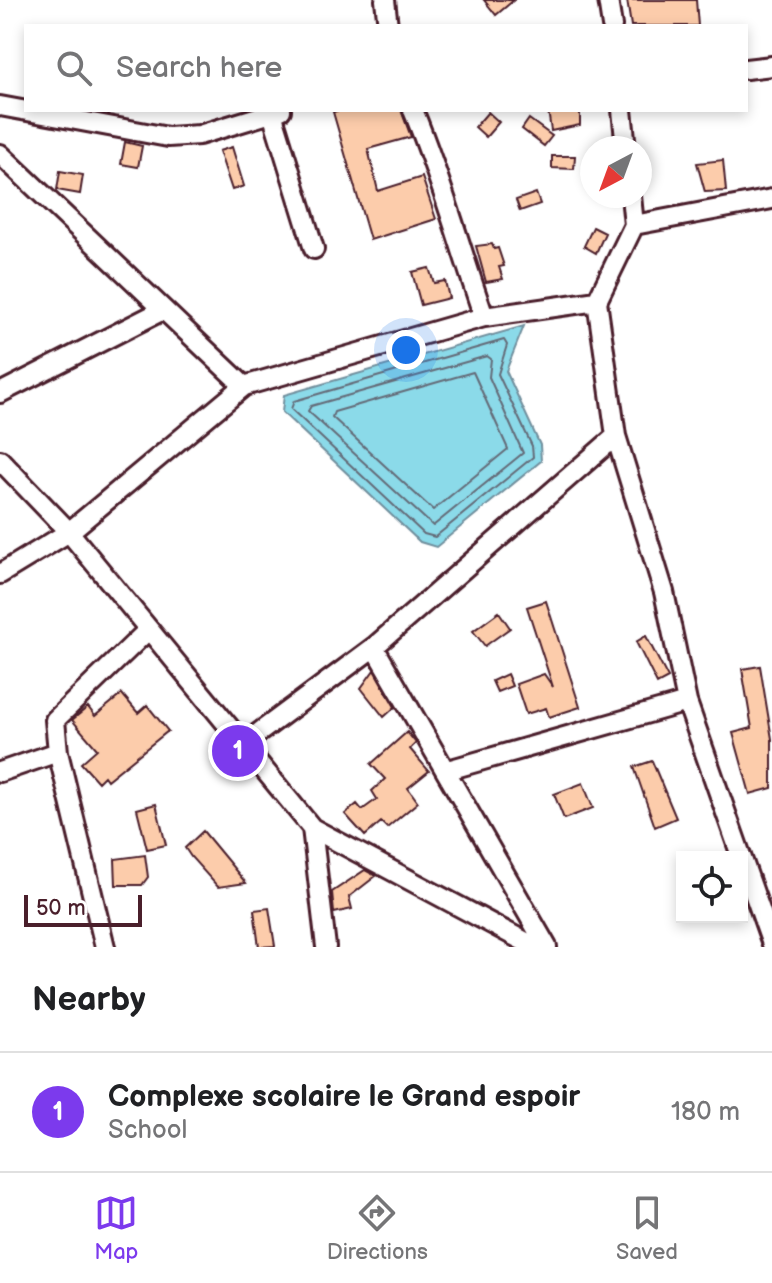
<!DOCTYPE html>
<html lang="en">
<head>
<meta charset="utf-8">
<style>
	body { margin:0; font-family:"Balsamiq Sans",sans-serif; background:#f2f2f2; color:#202124 }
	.controls { position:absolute; right:24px; bottom:24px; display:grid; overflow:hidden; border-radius:0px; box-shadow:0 4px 12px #0003 }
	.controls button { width:72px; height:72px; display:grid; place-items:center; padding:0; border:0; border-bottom:2px solid #e0e0e0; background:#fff; color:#202124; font:40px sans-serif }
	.compass { position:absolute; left:580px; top:136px; width:72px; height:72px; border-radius:50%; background:#fff; box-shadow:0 4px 12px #0003; rotate:221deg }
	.scale { position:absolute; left:24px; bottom:20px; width:118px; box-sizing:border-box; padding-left:8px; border:4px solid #4a1f2b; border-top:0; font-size:22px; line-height:28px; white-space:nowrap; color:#4a1f2b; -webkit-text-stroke:6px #fff; paint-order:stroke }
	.you { position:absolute; left:406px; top:350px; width:28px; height:28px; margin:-20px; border:6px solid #fff; border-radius:50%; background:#1a73e8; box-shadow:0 0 0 12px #1a73e833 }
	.badge { display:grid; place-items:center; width:52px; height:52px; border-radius:50%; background:#7c3aed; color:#fff; font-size:26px; font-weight:700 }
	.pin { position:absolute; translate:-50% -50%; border:4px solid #fff; box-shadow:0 2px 8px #0006 }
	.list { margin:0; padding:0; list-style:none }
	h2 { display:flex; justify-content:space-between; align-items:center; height:104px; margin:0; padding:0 32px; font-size:34px }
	h2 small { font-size:26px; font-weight:400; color:#757577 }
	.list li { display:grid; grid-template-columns:52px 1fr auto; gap:24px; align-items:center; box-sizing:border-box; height:120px; padding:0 32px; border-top:2px solid #e0e0e0 }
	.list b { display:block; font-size:30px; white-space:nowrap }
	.list p { margin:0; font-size:26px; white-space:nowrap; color:#757577 }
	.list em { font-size:26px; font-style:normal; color:#757577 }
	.icon { flex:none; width:44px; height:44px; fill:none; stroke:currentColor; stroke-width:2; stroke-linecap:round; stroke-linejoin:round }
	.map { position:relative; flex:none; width:772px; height:947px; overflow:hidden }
	.search { position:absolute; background:#fff; box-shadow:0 4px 12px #0003; left:24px; right:24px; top:24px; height:88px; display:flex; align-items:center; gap:20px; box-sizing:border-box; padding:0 28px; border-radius:0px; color:#757577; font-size:30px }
	.sheet { height:224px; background:#fff }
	nav { display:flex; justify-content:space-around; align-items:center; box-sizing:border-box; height:112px; border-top:2px solid #e0e0e0; background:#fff; font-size:22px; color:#757577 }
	nav a { display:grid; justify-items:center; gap:4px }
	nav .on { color:#7c3aed }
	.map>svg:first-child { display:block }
	.water { fill:#8bdae9; stroke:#718f9d; stroke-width:2 }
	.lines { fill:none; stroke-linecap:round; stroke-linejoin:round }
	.shore { stroke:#646a77; stroke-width:2 }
	.building { fill:#fcccab; stroke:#4a1f2b; stroke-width:2 }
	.minor-casing { stroke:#4a1f2b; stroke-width:24 }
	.minor { stroke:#fff; stroke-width:18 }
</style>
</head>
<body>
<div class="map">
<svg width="772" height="947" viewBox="0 0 772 947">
	<rect width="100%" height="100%" fill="#fff"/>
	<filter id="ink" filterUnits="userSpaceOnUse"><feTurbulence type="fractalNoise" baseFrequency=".0125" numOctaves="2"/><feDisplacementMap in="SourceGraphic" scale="16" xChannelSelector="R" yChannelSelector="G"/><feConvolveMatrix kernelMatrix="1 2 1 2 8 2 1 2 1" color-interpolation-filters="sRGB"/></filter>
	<g filter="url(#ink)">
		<!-- water -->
		<path class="water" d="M 524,326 L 506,371 L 540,445 L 541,461 L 436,547 L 420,542 L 282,412 L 284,395 Z"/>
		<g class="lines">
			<!-- shore -->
			<path class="shore" d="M 504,340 L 507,345 L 498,374 L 532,446 L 533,457 L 435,537 L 424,534 L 291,409 L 294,401 Z
				M 487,356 L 491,359 L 489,377 L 523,453 L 433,526 L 308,411 L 311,406 Z
				M 473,372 L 508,449 L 433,510 L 332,417 L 334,412 Z"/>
		</g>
		<!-- building -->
		<path class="building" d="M 484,0 L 514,0 L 496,15 Z
			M 627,0 L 696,0 L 698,26 L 631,26 Z
			M 340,110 L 401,110 L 411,137 L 368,149 L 378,191 L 422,177 L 436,219 L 370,240 L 333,112 Z
			M 548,110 L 580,110 L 580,125 L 551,131 Z
			M 488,112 L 499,122 L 486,137 L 475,127 Z
			M 529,119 L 552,136 L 544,146 L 522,129 Z
			M 125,142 L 142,146 L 138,167 L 121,164 Z
			M 232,147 L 244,186 L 232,190 L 219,151 Z
			M 552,156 L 575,156 L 574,169 L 552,168 Z
			M 723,160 L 726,191 L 705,192 L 697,163 Z
			M 60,171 L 83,175 L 80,194 L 57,190 Z
			M 536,193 L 540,204 L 520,211 L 516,200 Z
			M 593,227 L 605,233 L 596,253 L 584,246 Z
			M 492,244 L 494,249 L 498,248 L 504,266 L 499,267 L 503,279 L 486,282 L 476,246 Z
			M 429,268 L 434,283 L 445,281 L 449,298 L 421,305 L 412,272 Z
			M 546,601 L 580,707 L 549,717 L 546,708 L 526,714 L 516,684 L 544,674 L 553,687 L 527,607 Z
			M 499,612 L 510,628 L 485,646 L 473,631 Z
			M 646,636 L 668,678 L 657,684 L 636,642 Z
			M 760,666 L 772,739 L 772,788 L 750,794 L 733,733 L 752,728 L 742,669 Z
			M 374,670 L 395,707 L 384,717 L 361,688 Z
			M 507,674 L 512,686 L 497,692 L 492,681 Z
			M 122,694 L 138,713 L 147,705 L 168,731 L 107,780 L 104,776 L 98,782 L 81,763 L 97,749 L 72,720 L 88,707 L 95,716 Z
			M 407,732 L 416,743 L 410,749 L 429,771 L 408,788 L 418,802 L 387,828 L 381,822 L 365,836 L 345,814 L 357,804 L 362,810 L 377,799 L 372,791 L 385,779 L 371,764 Z
			M 652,761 L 676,818 L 655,827 L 634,767 Z
			M 583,783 L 593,808 L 564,819 L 554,794 Z
			M 156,804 L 166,845 L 147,849 L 137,809 Z
			M 203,831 L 246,883 L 218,887 L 191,857 L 185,848 Z
			M 145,855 L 148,877 L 142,885 L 116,885 L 115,859 Z
			M 365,870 L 376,876 L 349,897 L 352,909 L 334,913 L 332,892 Z
			M 269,908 L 275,946 L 259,947 L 254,910 Z"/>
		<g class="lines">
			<!-- minor casing -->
			<g class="minor-casing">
				<path id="minor" d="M 385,0 L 388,26
					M 608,0 L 612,26
					M 746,69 L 772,66
					M 0,106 L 168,137 L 199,135 L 281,110
					M 413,110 C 441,177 460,248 484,317
					M 622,110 L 626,148
					M 272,113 L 314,249
					M 0,154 L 244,386
					M 631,196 L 634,225 L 597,301 L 616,436 L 664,592 L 687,702 L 772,944
					M 634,225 L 772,199
					M 0,393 L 163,310
					M 0,460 L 69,532 L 312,828 L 326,947
					M 0,574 L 69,532 L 244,386 L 484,317 L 597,301
					M 374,647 L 547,947
					M 245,743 L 374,647 L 616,436
					M 448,770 L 687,702
					M 0,772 L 58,752
					M 312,828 L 535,947
					M 105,947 L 58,752 L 55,720 L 148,630"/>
			</g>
			<!-- minor -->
			<use href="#minor" class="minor"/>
		</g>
	</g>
</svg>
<div class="controls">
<button><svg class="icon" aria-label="locate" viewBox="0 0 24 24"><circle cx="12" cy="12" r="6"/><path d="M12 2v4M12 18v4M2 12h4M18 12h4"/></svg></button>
</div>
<svg class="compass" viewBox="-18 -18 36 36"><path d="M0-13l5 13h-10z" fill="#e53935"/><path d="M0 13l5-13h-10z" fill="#757577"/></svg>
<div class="scale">50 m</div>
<div class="you"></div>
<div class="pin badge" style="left:238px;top:751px">1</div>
<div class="search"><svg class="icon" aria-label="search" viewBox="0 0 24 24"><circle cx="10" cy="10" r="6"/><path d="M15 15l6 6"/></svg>Search here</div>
</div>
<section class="sheet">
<h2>Nearby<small></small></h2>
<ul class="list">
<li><span class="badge">1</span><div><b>Complexe scolaire le Grand espoir</b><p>School</p></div><em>180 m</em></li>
</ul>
</section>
<nav>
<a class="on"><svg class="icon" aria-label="map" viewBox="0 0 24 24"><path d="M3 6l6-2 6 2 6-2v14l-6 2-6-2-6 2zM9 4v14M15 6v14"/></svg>Map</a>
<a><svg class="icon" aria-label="directions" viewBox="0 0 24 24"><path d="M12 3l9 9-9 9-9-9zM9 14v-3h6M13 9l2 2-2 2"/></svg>Directions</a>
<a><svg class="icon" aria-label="saved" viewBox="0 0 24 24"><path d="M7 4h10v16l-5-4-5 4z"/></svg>Saved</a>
</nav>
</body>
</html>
